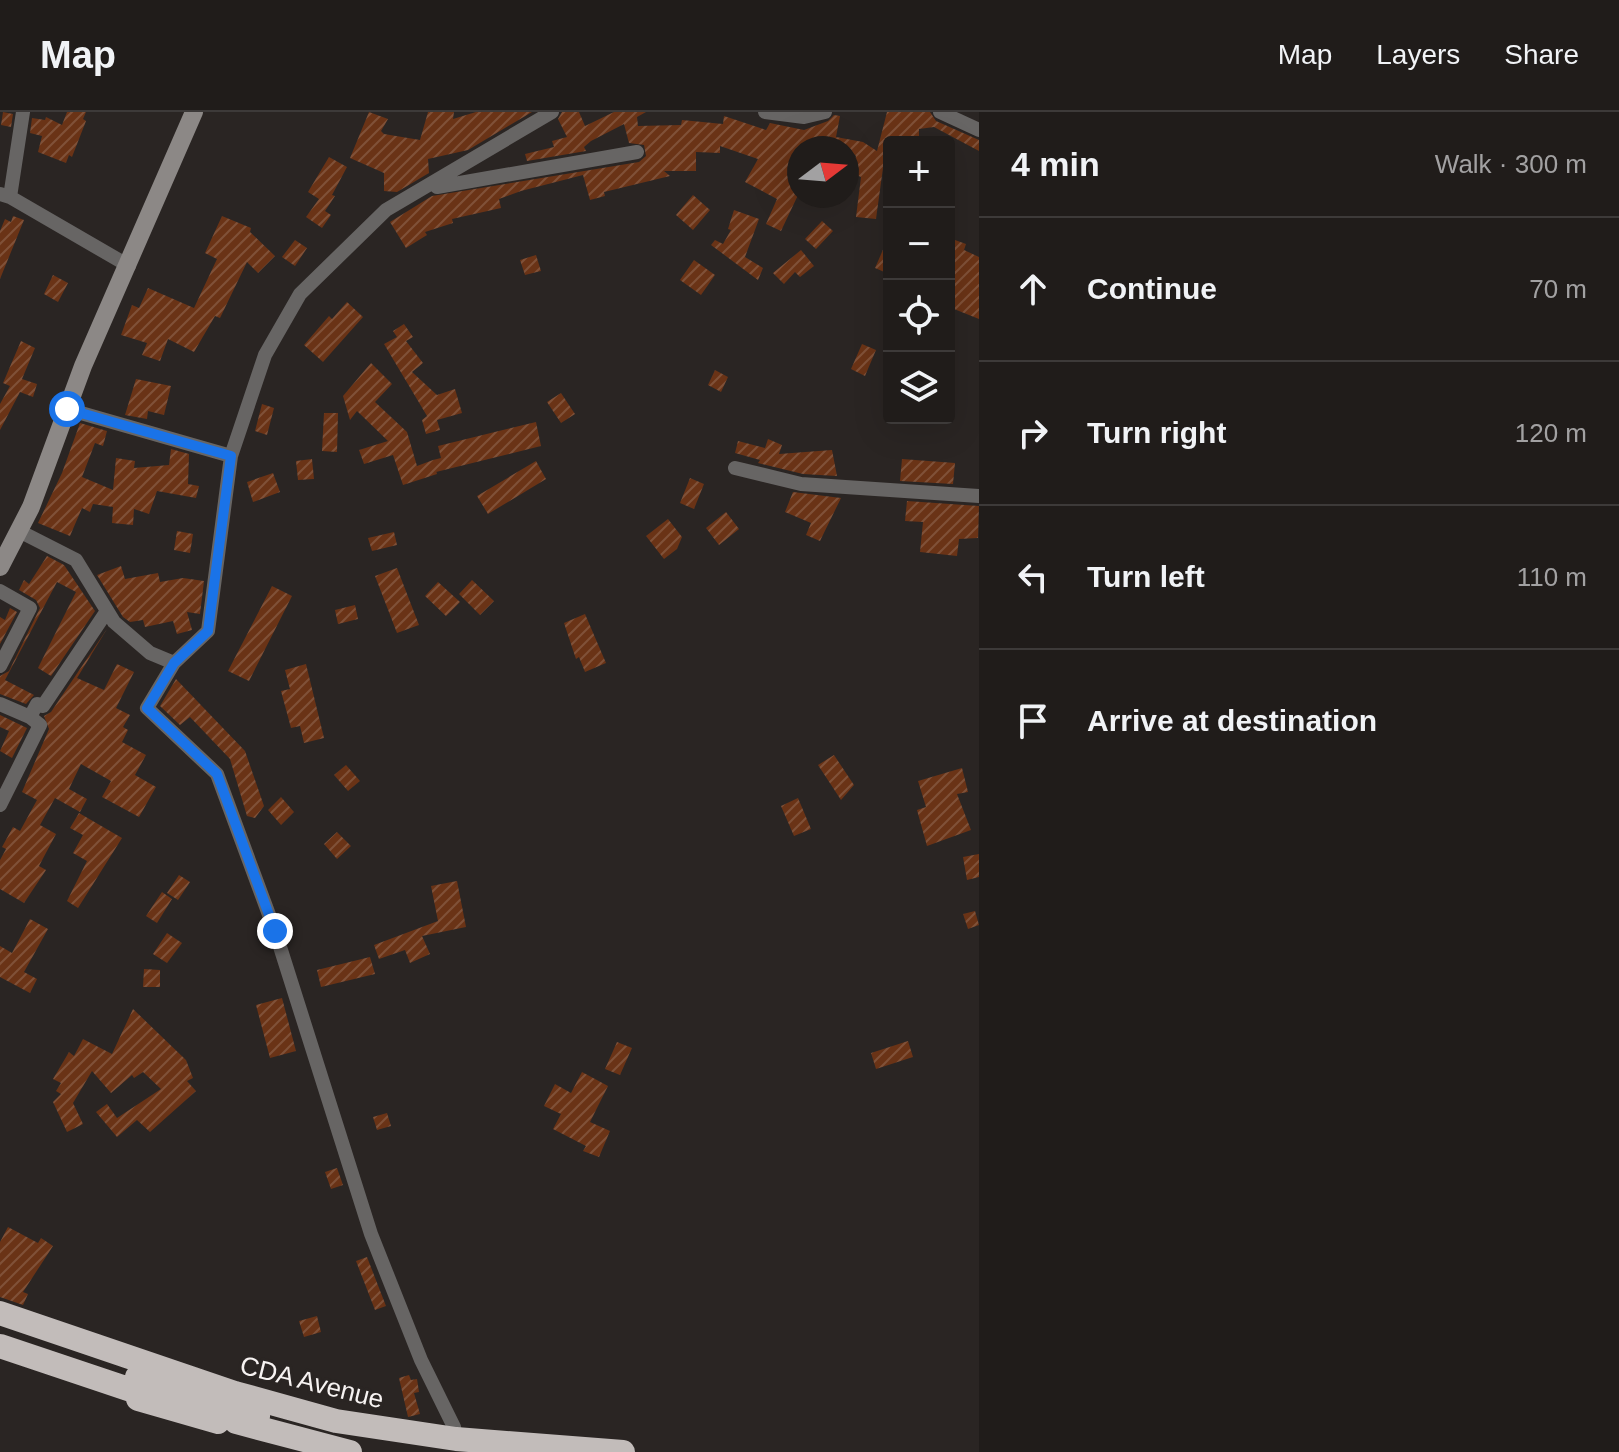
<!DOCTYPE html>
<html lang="en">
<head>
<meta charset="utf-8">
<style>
	body { margin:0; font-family:Arial,sans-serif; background:#2d2927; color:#f1f3f6 }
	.controls { position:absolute; right:24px; top:24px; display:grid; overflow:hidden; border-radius:8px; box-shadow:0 8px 32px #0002 }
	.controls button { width:72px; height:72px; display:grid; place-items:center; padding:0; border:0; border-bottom:2px solid #3d3a39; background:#201c1a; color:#f1f3f6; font:40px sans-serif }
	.compass { position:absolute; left:787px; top:24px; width:72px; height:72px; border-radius:50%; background:#201c1a; box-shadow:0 8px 32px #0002; rotate:74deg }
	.stop { position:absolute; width:24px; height:24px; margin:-18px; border:6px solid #1a73e8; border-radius:50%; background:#fff }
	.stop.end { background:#1a73e8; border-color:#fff; box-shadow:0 2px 8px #0008 }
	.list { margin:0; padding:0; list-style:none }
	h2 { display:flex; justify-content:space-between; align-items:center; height:104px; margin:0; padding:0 32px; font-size:34px }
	h2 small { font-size:26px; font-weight:400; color:#a2a1a2 }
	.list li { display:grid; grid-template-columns:52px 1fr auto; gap:24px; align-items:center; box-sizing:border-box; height:144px; padding:0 32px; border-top:2px solid #3d3a39 }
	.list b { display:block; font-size:30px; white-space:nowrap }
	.list em { font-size:26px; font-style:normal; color:#a2a1a2 }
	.icon { flex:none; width:44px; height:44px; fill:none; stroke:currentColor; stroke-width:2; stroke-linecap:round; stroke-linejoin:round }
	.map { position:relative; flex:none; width:979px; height:1340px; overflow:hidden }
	header { display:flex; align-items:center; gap:48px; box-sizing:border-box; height:112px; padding:0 40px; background:#201c1a; border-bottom:2px solid #3d3a39 }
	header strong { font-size:38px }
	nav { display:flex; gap:44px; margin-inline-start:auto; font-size:28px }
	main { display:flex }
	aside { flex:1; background:#201c1a }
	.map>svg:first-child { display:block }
	.building { fill:url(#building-hatch) }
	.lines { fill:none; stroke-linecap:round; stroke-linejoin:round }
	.street { stroke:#676564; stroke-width:14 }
	.secondary { stroke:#8c8886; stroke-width:18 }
	.highway { stroke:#c2bcba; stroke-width:24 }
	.route { stroke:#1a73e8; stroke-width:10 }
	.labels { text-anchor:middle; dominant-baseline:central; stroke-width:6; stroke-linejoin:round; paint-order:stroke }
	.street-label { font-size:26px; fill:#f7f3f2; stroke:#2a2523 }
</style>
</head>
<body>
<header>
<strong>Map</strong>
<nav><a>Map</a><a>Layers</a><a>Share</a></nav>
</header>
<main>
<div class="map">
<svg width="979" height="1340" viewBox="0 0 979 1340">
	<defs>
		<pattern id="building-hatch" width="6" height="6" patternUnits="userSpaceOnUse" patternTransform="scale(2)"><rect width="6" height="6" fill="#6a3316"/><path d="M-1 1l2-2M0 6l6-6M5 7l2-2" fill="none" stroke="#805138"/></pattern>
	</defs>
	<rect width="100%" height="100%" fill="#2a2523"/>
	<!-- building -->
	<path class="building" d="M 3,0 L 13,2 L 11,15 L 1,13 Z
		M 67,0 L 86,0 L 83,7 L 86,9 L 72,45 L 69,43 L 66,51 L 38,40 L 42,24 L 30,21 L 32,6 L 45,8 L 46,5 L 62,13 Z
		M 369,0 L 388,7 L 381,19 L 384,22 L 420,28 L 428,0 L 454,0 L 453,7 L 476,0 L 532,0 L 468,38 L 428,47 L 429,61 L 397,80 L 384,79 L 384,61 L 350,46 Z
		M 562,0 L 579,0 L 585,14 L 614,0 L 646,0 L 637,5 L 638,14 L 681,13 L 682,8 L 723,12 L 724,4 L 766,18 L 770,11 L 804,18 L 828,9 L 834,3 L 840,4 L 836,25 L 863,30 L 877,39 L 887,0 L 930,0 L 936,9 L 979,28 L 979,39 L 934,15 L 919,17 L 919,30 L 889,30 L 889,57 L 883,56 L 876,107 L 856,105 L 861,65 L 849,60 L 856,44 L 847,36 L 799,36 L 799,81 L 781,119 L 766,112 L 777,87 L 745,70 L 758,47 L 720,34 L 720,41 L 696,40 L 696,59 L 664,59 L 670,64 L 604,80 L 605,84 L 590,88 L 583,63 L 521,79 L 499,87 L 501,96 L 452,107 L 453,111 L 425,120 L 427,123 L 406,136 L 390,110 L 432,84 L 639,50 L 646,44 L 644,33 L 629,31 L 624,12 L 591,29 L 584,35 L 586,39 L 527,49 L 525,42 L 554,35 L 552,29 L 567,25 L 558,7 Z
		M 329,45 L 347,55 L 332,83 L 335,84 L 325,99 L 331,103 L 322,116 L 306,105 L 319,87 L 308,80 Z
		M 693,83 L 710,98 L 693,118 L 676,103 Z
		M 734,98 L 759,107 L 745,145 L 763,156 L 758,168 L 711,133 L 715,128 L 723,132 L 731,118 L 728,117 Z
		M 13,104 L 24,108 L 0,167 L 0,119 L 5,107 L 11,110 Z
		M 222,104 L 251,116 L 250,120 L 275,144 L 258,161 L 247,150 L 220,206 L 215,204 L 194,240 L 168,227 L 160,249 L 142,243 L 147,231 L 121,223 L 132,193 L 139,196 L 148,176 L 194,196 L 217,147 L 205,141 Z
		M 822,109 L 833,119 L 816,137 L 805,127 Z
		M 889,124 L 889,162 L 875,156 Z
		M 295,128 L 307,136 L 295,154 L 282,145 Z
		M 955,128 L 966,132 L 964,138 L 979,145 L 979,207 L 949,195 L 954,174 L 949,172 L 949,143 Z
		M 801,138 L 814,154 L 800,165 L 795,160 L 784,172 L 773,161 Z
		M 536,143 L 541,159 L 525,163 L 520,148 Z
		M 694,148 L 715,163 L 701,183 L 680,168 Z
		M 53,163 L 68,171 L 58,190 L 44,182 Z
		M 347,190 L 363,205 L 323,250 L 304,233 L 329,204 L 332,207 Z
		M 404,212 L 413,225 L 406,229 L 423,251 L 412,260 L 437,283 L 455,277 L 462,301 L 437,308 L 440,318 L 426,322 L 422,308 L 427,304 L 384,232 L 397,225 L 393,219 Z
		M 21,229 L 35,236 L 22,267 L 37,272 L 33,285 L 20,280 L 0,318 L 0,292 L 10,274 L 3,271 Z
		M 862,232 L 876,238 L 865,264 L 851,257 Z
		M 371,251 L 392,272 L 375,290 L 407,320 L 417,354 L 433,348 L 437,362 L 403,373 L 393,343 L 364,352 L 359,338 L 388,329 L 357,299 L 350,308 L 343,284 Z
		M 715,258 L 728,265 L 721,280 L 708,273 Z
		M 136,267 L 171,274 L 164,303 L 148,299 L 147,307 L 125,303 Z
		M 561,281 L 575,302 L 561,311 L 547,290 Z
		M 262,292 L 274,296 L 267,323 L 255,319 Z
		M 324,301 L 338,301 L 337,340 L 322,339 Z
		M 536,310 L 541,334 L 436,360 L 433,348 L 441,346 L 438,334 Z
		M 80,311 L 107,319 L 103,334 L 95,331 L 82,365 L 113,378 L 116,346 L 135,349 L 134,356 L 169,353 L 171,337 L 189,342 L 188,372 L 199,374 L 196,386 L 157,379 L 149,402 L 134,397 L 133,413 L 112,411 L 113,395 L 93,392 L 90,400 L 82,396 L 70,424 L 38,411 L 62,361 Z
		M 768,327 L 782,333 L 779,342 L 832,338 L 837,364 L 803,362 L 758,351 L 760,348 L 735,341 L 738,329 L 765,336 Z
		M 312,347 L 314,367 L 298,368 L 296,349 Z
		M 902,347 L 955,351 L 953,372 L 900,369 Z
		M 536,349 L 546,367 L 488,402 L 477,384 Z
		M 273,361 L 280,380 L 253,390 L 247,370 Z
		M 690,366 L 704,372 L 694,397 L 680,391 Z
		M 793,380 L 841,386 L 820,429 L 806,423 L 811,411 L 785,400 Z
		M 907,389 L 979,394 L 978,426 L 959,427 L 957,444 L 920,440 L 923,410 L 905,409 Z
		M 726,400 L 739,417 L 719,433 L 706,416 Z
		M 668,407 L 682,425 L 677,437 L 664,447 L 646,424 Z
		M 177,419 L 193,422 L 190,441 L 174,438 Z
		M 394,420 L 397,433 L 372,439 L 368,426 Z
		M 47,444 L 64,453 L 95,499 L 51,564 L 38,556 L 76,480 L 57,470 L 5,568 L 34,583 L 26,592 L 0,582 L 0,564 L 9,559 L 40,496 L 36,488 L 19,478 L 24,468 L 29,472 Z
		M 121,454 L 125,467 L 158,461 L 160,470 L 183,466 L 204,469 L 200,502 L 187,500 L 192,518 L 177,522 L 173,509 L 145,515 L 143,508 L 130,510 L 123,505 L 97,463 Z
		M 397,456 L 419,513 L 397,521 L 375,464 Z
		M 472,468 L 494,489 L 480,503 L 459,482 Z
		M 438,470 L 460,490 L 446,504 L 425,484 Z
		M 272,474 L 292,484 L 249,569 L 228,559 Z
		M 355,493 L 358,507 L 338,512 L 335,498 Z
		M 10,496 L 17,500 L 0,532 L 0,505 L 5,508 Z
		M 585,502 L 606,551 L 585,560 L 579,545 L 576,547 L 564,511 Z
		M 107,517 L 77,566 L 104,578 L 117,552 L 134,560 L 116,596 L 130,603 L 123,615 L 128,618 L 122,630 L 146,643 L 135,663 L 156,675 L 139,705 L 102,685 L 111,669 L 81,652 L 69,677 L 87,687 L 80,700 L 55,686 L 40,713 L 56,722 L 39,754 L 46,758 L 24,791 L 0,777 L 0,748 L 6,737 L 2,735 L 13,715 L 20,719 L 37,688 L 22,680 L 49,617 L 44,604 L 51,600 Z
		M 306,552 L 324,626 L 304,631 L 300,614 L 291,616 L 281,579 L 290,577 L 285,558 Z
		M 176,567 L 245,639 L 264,694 L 255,706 L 247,704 L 230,647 L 190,605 L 180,613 L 160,594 Z
		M 0,603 L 27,616 L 12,646 L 0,639 L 9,619 L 0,615 Z
		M 834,643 L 854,673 L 841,688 L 818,653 Z
		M 346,653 L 360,669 L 348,679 L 334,663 Z
		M 962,656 L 968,680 L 957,682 L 971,718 L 927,734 L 917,698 L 926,695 L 918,669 Z
		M 281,685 L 294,700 L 281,713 L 268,698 Z
		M 798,686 L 811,717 L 794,724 L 781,694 Z
		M 79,701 L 122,726 L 78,796 L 67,789 L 87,749 L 73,741 L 83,723 L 70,716 Z
		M 337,720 L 351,734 L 337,747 L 324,732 Z
		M 979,742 L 979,765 L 967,768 L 963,745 Z
		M 179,763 L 190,770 L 178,788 L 167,781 Z
		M 457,769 L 466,815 L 422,824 L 430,842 L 410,851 L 405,838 L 379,847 L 374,833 L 438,809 L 431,774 Z
		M 162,780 L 172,787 L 157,811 L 146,804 Z
		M 975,799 L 979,813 L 968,817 L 963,802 Z
		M 30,807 L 48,817 L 24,860 L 37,867 L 30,881 L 0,865 L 0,834 L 12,841 Z
		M 167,821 L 182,831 L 167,851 L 153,842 Z
		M 370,845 L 375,862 L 321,875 L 317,858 Z
		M 144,857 L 160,858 L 160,875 L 143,875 Z
		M 282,886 L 296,939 L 270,946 L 256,893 Z
		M 133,897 L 186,948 L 193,966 L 187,969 L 196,979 L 150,1020 L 137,1008 L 117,1025 L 96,1000 L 107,992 L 117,1006 L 161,977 L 143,960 L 134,966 L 132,963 L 111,981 L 92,959 L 73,991 L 83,1012 L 67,1020 L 53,990 L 61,982 L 56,979 L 61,971 L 53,967 L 69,940 L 74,944 L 83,927 L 112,942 Z
		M 908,929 L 913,945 L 876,957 L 871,941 Z
		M 617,930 L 632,936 L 620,963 L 605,957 Z
		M 582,960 L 608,974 L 590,1010 L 610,1019 L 599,1045 L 583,1039 L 586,1034 L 553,1017 L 561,1002 L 544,994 L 555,972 L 571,981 Z
		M 387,1001 L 391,1014 L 377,1018 L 373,1005 Z
		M 337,1056 L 343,1073 L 331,1077 L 325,1060 Z
		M 8,1115 L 38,1131 L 41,1126 L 53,1134 L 23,1180 L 28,1182 L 23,1193 L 0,1185 L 0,1130 Z
		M 367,1145 L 386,1194 L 375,1198 L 356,1149 Z
		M 317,1204 L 321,1220 L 304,1225 L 299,1209 Z
		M 409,1263 L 411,1268 L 417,1267 L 419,1280 L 414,1281 L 420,1302 L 408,1305 L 399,1266 Z"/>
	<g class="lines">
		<!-- street -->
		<path class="street" d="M 765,0 L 804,5 L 825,0
			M 940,0 L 979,18
			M 437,75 L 637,40
			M 0,82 L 10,85 L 23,0
			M 10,85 L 129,154
			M 67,297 L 231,344
			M 735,356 L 801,372 L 979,384
			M 19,419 L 76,448 L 114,510 L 150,541 L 174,551 L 147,596 L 217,662 L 275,819 L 371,1122 L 421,1248 L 454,1315 L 456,1327
			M 0,479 L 30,496 L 0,554
			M 174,551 L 208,519 L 231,344 L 265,243 L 300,182 L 386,98 L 552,0
			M 0,592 L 30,605
			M 0,693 L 40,613 L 30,605 L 37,592 L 43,594 L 107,499"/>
		<!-- secondary -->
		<path class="secondary" d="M 0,455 L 31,395 L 83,254 L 194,0"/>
		<!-- highway -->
		<path class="highway" d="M 0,1201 L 235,1281 L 336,1309 L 456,1327 L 623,1340
			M 0,1234 L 155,1286
			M 137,1265 L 258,1304
			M 138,1287 L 218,1310
			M 236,1310 L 350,1340"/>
	</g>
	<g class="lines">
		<!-- route -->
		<path class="route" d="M 67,297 L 231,344 L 208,519 L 174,551 L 147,596 L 217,662 L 275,819"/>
	</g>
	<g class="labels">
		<!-- street labels -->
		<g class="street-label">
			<text transform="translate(312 1270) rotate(14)">CDA Avenue</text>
		</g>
	</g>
</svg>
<div class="controls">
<button>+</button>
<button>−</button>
<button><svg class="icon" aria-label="locate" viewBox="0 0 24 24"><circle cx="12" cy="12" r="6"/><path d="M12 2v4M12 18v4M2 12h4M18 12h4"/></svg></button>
<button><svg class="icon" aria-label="layers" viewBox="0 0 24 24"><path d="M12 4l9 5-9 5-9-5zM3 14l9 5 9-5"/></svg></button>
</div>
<svg class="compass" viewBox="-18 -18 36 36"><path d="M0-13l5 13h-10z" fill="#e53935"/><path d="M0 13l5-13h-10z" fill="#a2a1a2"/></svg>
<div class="stop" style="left:67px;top:297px"></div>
<div class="stop end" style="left:275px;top:819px"></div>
</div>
<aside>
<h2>4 min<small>Walk · 300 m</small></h2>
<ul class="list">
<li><svg class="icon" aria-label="ahead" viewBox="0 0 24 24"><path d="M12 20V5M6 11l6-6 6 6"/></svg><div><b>Continue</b></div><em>70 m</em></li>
<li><svg class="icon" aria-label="right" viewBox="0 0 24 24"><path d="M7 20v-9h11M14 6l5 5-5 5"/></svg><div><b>Turn right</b></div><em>120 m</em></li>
<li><svg class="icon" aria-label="left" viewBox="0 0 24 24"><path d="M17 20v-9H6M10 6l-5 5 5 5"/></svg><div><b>Turn left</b></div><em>110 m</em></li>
<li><svg class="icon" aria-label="arrive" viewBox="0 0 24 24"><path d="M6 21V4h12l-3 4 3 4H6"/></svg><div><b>Arrive at destination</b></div></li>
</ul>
</aside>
</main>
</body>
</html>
